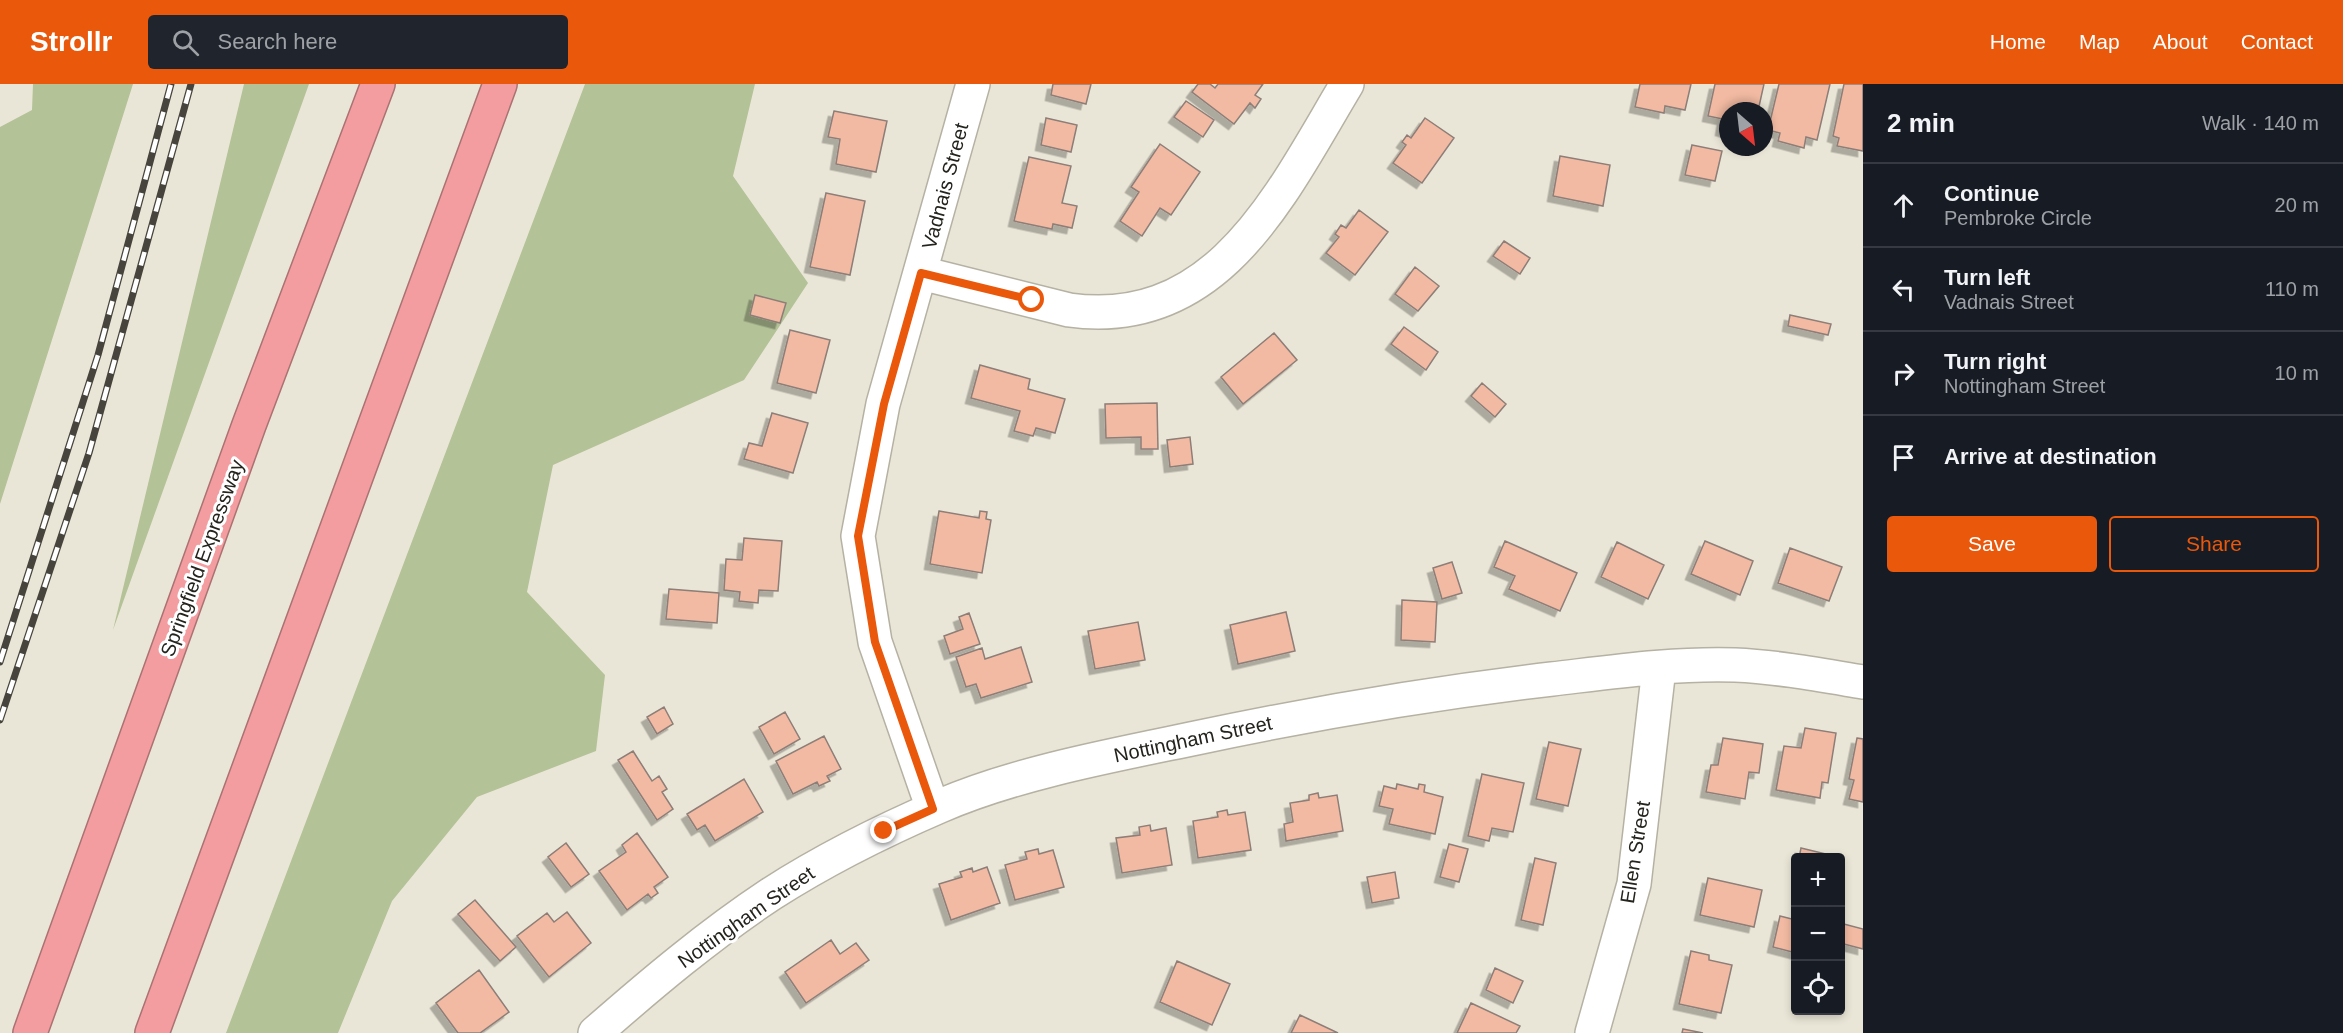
<!DOCTYPE html>
<html lang="en">
<head>
<meta charset="utf-8">
<style>
	body { margin:0; font-family:Arial,sans-serif; background:#20242c; color:#f1f3f6 }
	.controls { position:absolute; right:18px; bottom:18px; display:grid; overflow:hidden; border-radius:6px; box-shadow:0 3px 9px #0003 }
	.controls button { width:54px; height:54px; display:grid; place-items:center; padding:0; border:0; border-bottom:2px solid #363941; background:#171b24; color:#f1f3f6; font:30px sans-serif }
	.compass { position:absolute; left:1719px; top:18px; width:54px; height:54px; border-radius:50%; background:#171b24; box-shadow:0 3px 9px #0003; rotate:152deg }
	.stop { position:absolute; width:18px; height:18px; margin:-14px; border:4px solid #ea580c; border-radius:50%; background:#fff }
	.stop.end { background:#ea580c; border-color:#fff; box-shadow:0 2px 6px #0008 }
	.list { margin:0; padding:0; list-style:none }
	h2 { display:flex; justify-content:space-between; align-items:center; height:78px; margin:0; padding:0 24px; font-size:26px }
	h2 small { font-size:20px; font-weight:400; color:#9ea1a6 }
	.list li { display:grid; grid-template-columns:39px 1fr auto; gap:18px; align-items:center; box-sizing:border-box; height:84px; padding:0 24px; border-top:2px solid #363941 }
	.list b { display:block; font-size:22px; white-space:nowrap }
	.list p { margin:0; font-size:20px; white-space:nowrap; color:#9ea1a6 }
	.list em { font-size:20px; font-style:normal; color:#9ea1a6 }
	.actions { display:flex; gap:12px; padding:18px 24px }
	.actions a { flex:1; padding:14px 0; border:2px solid #ea580c; border-radius:6px; text-align:center; font-size:21px; color:#ea580c }
	.actions .main { background:#ea580c; color:#fff }
	.icon { flex:none; width:33px; height:33px; fill:none; stroke:currentColor; stroke-width:2; stroke-linecap:round; stroke-linejoin:round }
	.map { position:relative; flex:none; width:1863px; height:949px; overflow:hidden }
	header { display:flex; align-items:center; gap:36px; box-sizing:border-box; height:84px; padding:0 30px; background:#ea580c; color:#fff }
	header strong { font-size:28px }
	nav { display:flex; gap:33px; margin-inline-start:auto; font-size:21px }
	.search { width:420px; height:54px; background:#20242c; display:flex; align-items:center; gap:15px; box-sizing:border-box; padding:0 21px; border-radius:6px; color:#9ea1a6; font-size:22px }
	main { display:flex }
	aside { flex:1; background:#171b24 }
	.map>svg:first-child { display:block }
	.green { fill:#b3c297 }
	.building { fill:#f2baa2; stroke:#8d7e78; stroke-width:1.5; filter:url(#shadow) }
	.lines { fill:none; stroke-linecap:round; stroke-linejoin:round }
	.minor-casing { stroke:#b5b1a3; stroke-width:36 }
	.highway-casing { stroke:#ab7272; stroke-width:36 }
	.minor { stroke:#fff; stroke-width:33 }
	.highway { stroke:#f39da0; stroke-width:33 }
	.rail-casing { stroke:#46443c; stroke-width:7 }
	.rail { stroke:#fff; stroke-width:4.5; stroke-dasharray:14; stroke-linecap:butt }
	.route { stroke:#ea580c; stroke-width:8 }
	.labels { text-anchor:middle; dominant-baseline:central; stroke-width:6; stroke-linejoin:round; paint-order:stroke }
	.street-label { font-size:20px; fill:#24231d; stroke:#fff }
</style>
</head>
<body>
<header>
<strong>Strollr</strong>
<div class="search"><svg class="icon" aria-label="search" viewBox="0 0 24 24"><circle cx="10" cy="10" r="6"/><path d="M15 15l6 6"/></svg>Search here</div>
<nav><a>Home</a><a>Map</a><a>About</a><a>Contact</a></nav>
</header>
<main>
<div class="map">
<svg width="1863" height="949" viewBox="0 0 1863 949">
	<defs>
		<filter id="shadow"><feDropShadow dx="-5.5" dy="5.5" stdDeviation="0" flood-color="#0004"/></filter>
	</defs>
	<rect width="100%" height="100%" fill="#eae6d7"/>
	<!-- green -->
	<path class="green" d="M 33,0 L 133,0 L 0,420 L 0,43 L 32,26 Z
		M 244,0 L 309,0 L 113,546 Z
		M 585,0 L 755,0 L 733,92 L 808,199 L 744,296 L 553,381 L 527,508 L 605,591 L 596,667 L 477,713 L 392,817 L 338,949 L 226,949 Z"/>
	<!-- building -->
	<path class="building" d="M 1053,0 L 1091,0 L 1086,20 L 1051,11 Z
		M 1198,0 L 1210,0 L 1215,4 L 1218,0 L 1263,0 L 1255,11 L 1261,15 L 1255,24 L 1250,19 L 1234,40 L 1192,8 Z
		M 1640,0 L 1691,0 L 1685,26 L 1665,22 L 1664,29 L 1635,23 Z
		M 1715,0 L 1764,0 L 1758,27 L 1728,27 L 1728,48 L 1721,46 L 1723,35 L 1708,32 Z
		M 1779,0 L 1830,0 L 1817,56 L 1806,53 L 1804,64 L 1778,57 L 1780,49 L 1768,46 Z
		M 1844,0 L 1863,0 L 1863,67 L 1837,62 L 1839,54 L 1833,52 Z
		M 1186,17 L 1214,36 L 1203,53 L 1174,33 Z
		M 834,27 L 887,37 L 876,88 L 836,80 L 840,55 L 828,53 Z
		M 1046,34 L 1077,41 L 1071,68 L 1041,61 Z
		M 1425,34 L 1454,54 L 1422,99 L 1393,79 L 1406,61 L 1402,58 L 1407,51 L 1411,54 Z
		M 1160,60 L 1200,88 L 1171,131 L 1160,124 L 1142,152 L 1120,137 L 1139,108 L 1131,103 Z
		M 1692,61 L 1722,67 L 1715,97 L 1685,91 Z
		M 1560,72 L 1610,81 L 1603,122 L 1553,112 Z
		M 1029,73 L 1071,82 L 1062,119 L 1077,122 L 1072,144 L 1053,140 L 1052,145 L 1014,137 Z
		M 826,109 L 865,117 L 850,191 L 810,183 Z
		M 1359,126 L 1388,148 L 1355,191 L 1326,169 L 1339,153 L 1335,150 L 1341,141 L 1346,144 Z
		M 1504,157 L 1530,174 L 1520,190 L 1493,172 Z
		M 1415,183 L 1439,202 L 1418,227 L 1395,210 Z
		M 755,211 L 786,219 L 780,239 L 750,231 Z
		M 1790,231 L 1831,240 L 1828,251 L 1788,242 Z
		M 1404,243 L 1438,268 L 1426,286 L 1391,260 Z
		M 790,246 L 830,256 L 816,309 L 777,299 Z
		M 1274,249 L 1297,276 L 1243,320 L 1221,293 Z
		M 980,281 L 1030,295 L 1028,305 L 1065,315 L 1055,349 L 1036,344 L 1033,352 L 1014,347 L 1020,327 L 971,314 Z
		M 1482,299 L 1506,320 L 1495,333 L 1471,312 Z
		M 1157,319 L 1158,365 L 1141,365 L 1141,353 L 1106,354 L 1105,320 Z
		M 772,329 L 808,339 L 793,389 L 744,375 L 749,359 L 762,362 Z
		M 1190,353 L 1193,380 L 1170,383 L 1167,356 Z
		M 939,427 L 979,434 L 980,427 L 987,428 L 986,435 L 991,436 L 982,489 L 930,480 Z
		M 744,454 L 782,457 L 778,507 L 759,506 L 758,519 L 739,517 L 740,508 L 724,506 L 726,475 L 742,476 Z
		M 1505,457 L 1577,489 L 1560,527 L 1509,505 L 1515,492 L 1494,483 Z
		M 1705,457 L 1753,477 L 1740,511 L 1691,490 Z
		M 1617,458 L 1664,481 L 1648,515 L 1601,493 Z
		M 1790,464 L 1842,483 L 1829,517 L 1778,499 Z
		M 1452,478 L 1462,509 L 1442,515 L 1433,484 Z
		M 669,505 L 719,509 L 717,539 L 666,535 Z
		M 1402,516 L 1437,518 L 1435,558 L 1401,556 Z
		M 1286,528 L 1295,567 L 1238,580 L 1230,541 Z
		M 969,529 L 980,560 L 950,570 L 944,552 L 963,545 L 959,533 Z
		M 1138,538 L 1145,576 L 1095,585 L 1088,547 Z
		M 1021,563 L 1032,598 L 981,614 L 976,600 L 966,603 L 956,573 L 982,564 L 985,575 Z
		M 664,623 L 673,640 L 657,650 L 647,633 Z
		M 785,628 L 800,655 L 774,670 L 759,643 Z
		M 1805,644 L 1836,649 L 1828,699 L 1822,698 L 1820,714 L 1776,706 L 1784,662 L 1801,664 Z
		M 824,652 L 841,685 L 827,692 L 830,697 L 819,702 L 817,698 L 793,710 L 776,677 Z
		M 1723,654 L 1763,660 L 1759,689 L 1749,688 L 1745,715 L 1706,708 L 1711,681 L 1718,681 Z
		M 1857,654 L 1863,655 L 1863,718 L 1849,715 L 1854,696 L 1849,695 Z
		M 1549,658 L 1581,665 L 1568,722 L 1536,715 Z
		M 633,667 L 652,697 L 659,692 L 667,705 L 662,708 L 673,725 L 657,736 L 618,676 Z
		M 1482,690 L 1524,699 L 1513,748 L 1492,744 L 1489,757 L 1468,752 Z
		M 744,695 L 763,728 L 715,757 L 705,741 L 697,746 L 687,730 Z
		M 1397,700 L 1418,705 L 1419,700 L 1425,701 L 1424,708 L 1443,713 L 1435,750 L 1389,740 L 1393,725 L 1379,722 L 1384,702 L 1396,705 Z
		M 1318,709 L 1319,714 L 1337,711 L 1343,747 L 1286,757 L 1284,740 L 1293,738 L 1290,719 L 1309,716 L 1309,711 Z
		M 1227,726 L 1228,731 L 1245,728 L 1251,766 L 1198,774 L 1193,737 L 1218,733 L 1217,728 Z
		M 1150,741 L 1151,747 L 1166,744 L 1172,781 L 1122,789 L 1116,754 L 1140,751 L 1139,743 Z
		M 637,749 L 668,793 L 654,803 L 658,809 L 651,814 L 648,810 L 627,826 L 599,787 L 626,768 L 622,761 Z
		M 566,759 L 589,790 L 571,803 L 548,773 Z
		M 1449,760 L 1468,765 L 1459,798 L 1440,793 Z
		M 1801,764 L 1826,770 L 1825,774 L 1799,774 Z
		M 1038,765 L 1039,770 L 1053,766 L 1064,803 L 1015,816 L 1005,781 L 1027,775 L 1025,768 Z
		M 1535,774 L 1556,779 L 1543,841 L 1521,836 Z
		M 987,783 L 1000,819 L 951,836 L 939,800 L 962,793 L 960,788 L 972,784 L 973,788 Z
		M 1395,788 L 1399,814 L 1372,819 L 1367,793 Z
		M 1708,794 L 1762,806 L 1754,843 L 1700,831 Z
		M 475,816 L 516,863 L 500,877 L 458,830 Z
		M 567,828 L 591,859 L 549,893 L 517,852 L 547,829 L 554,838 Z
		M 1780,832 L 1796,836 L 1796,869 L 1773,863 Z
		M 1840,839 L 1863,845 L 1863,865 L 1840,859 Z
		M 831,856 L 840,870 L 856,859 L 869,876 L 806,919 L 785,888 Z
		M 1691,867 L 1709,871 L 1709,876 L 1732,881 L 1721,929 L 1679,920 Z
		M 1177,877 L 1230,900 L 1212,941 L 1160,918 Z
		M 1495,884 L 1523,897 L 1513,919 L 1486,906 Z
		M 479,886 L 509,928 L 480,949 L 458,949 L 436,919 Z
		M 1471,919 L 1520,942 L 1516,949 L 1457,949 Z
		M 1300,931 L 1338,949 L 1291,949 Z
		M 1683,945 L 1703,949 L 1682,949 Z"/>
	<g class="lines">
		<!-- minor casing -->
		<g class="minor-casing">
			<path id="minor" d="M 921,189 L 1069,226 C 1219,247 1282,108 1347,0
				M 933,725 L 875,558 L 858,452 L 883,320 L 973,0
				M 595,949 C 651,900 709,851 771,810 C 824,776 882,747 940,722 C 1016,689 1114,671 1196,654 C 1314,629 1432,609 1552,595 C 1612,588 1674,579 1735,581 C 1778,583 1821,591 1863,598
				M 1592,949 L 1634,800 L 1659,584"/>
		</g>
		<!-- highway casing -->
		<g class="highway-casing">
			<path id="highway" d="M 30,949 L 249,341 L 378,0
				M 152,949 L 500,0"/>
		</g>
		<!-- minor -->
		<use href="#minor" class="minor"/>
		<!-- highway -->
		<use href="#highway" class="highway"/>
		<!-- rail casing -->
		<g class="rail-casing">
			<path id="rail" d="M 0,578 L 98,271 L 171,0
				M 0,636 L 89,369 L 191,0"/>
		</g>
		<!-- rail -->
		<use href="#rail" class="rail"/>
	</g>
	<g class="lines">
		<!-- route -->
		<path class="route" d="M 884,747 L 933,725 L 875,558 L 858,452 L 884,320 L 921,189 L 1032,216"/>
	</g>
	<g class="labels">
		<!-- street labels -->
		<g class="street-label">
			<text transform="translate(945 102) rotate(-75)">Vadnais Street</text>
			<text transform="translate(202 474) rotate(-70)">Springfield Expressway</text>
			<text transform="translate(1193 655) rotate(-12)">Nottingham Street</text>
			<text transform="translate(1635 768) rotate(-81)">Ellen Street</text>
			<text transform="translate(746 833) rotate(-35)">Nottingham Street</text>
		</g>
	</g>
</svg>
<div class="controls">
<button>+</button>
<button>−</button>
<button><svg class="icon" aria-label="locate" viewBox="0 0 24 24"><circle cx="12" cy="12" r="6"/><path d="M12 2v4M12 18v4M2 12h4M18 12h4"/></svg></button>
</div>
<svg class="compass" viewBox="-18 -18 36 36"><path d="M0-13l5 13h-10z" fill="#e53935"/><path d="M0 13l5-13h-10z" fill="#9ea1a6"/></svg>
<div class="stop" style="left:1032px;top:216px"></div>
<div class="stop end" style="left:884px;top:747px"></div>
</div>
<aside>
<h2>2 min<small>Walk · 140 m</small></h2>
<ul class="list">
<li><svg class="icon" aria-label="ahead" viewBox="0 0 24 24"><path d="M12 20V5M6 11l6-6 6 6"/></svg><div><b>Continue</b><p>Pembroke Circle</p></div><em>20 m</em></li>
<li><svg class="icon" aria-label="left" viewBox="0 0 24 24"><path d="M17 20v-9H6M10 6l-5 5 5 5"/></svg><div><b>Turn left</b><p>Vadnais Street</p></div><em>110 m</em></li>
<li><svg class="icon" aria-label="right" viewBox="0 0 24 24"><path d="M7 20v-9h11M14 6l5 5-5 5"/></svg><div><b>Turn right</b><p>Nottingham Street</p></div><em>10 m</em></li>
<li><svg class="icon" aria-label="arrive" viewBox="0 0 24 24"><path d="M6 21V4h12l-3 4 3 4H6"/></svg><div><b>Arrive at destination</b></div></li>
</ul>
<div class="actions"><a class="main">Save</a><a>Share</a></div>
</aside>
</main>
</body>
</html>
